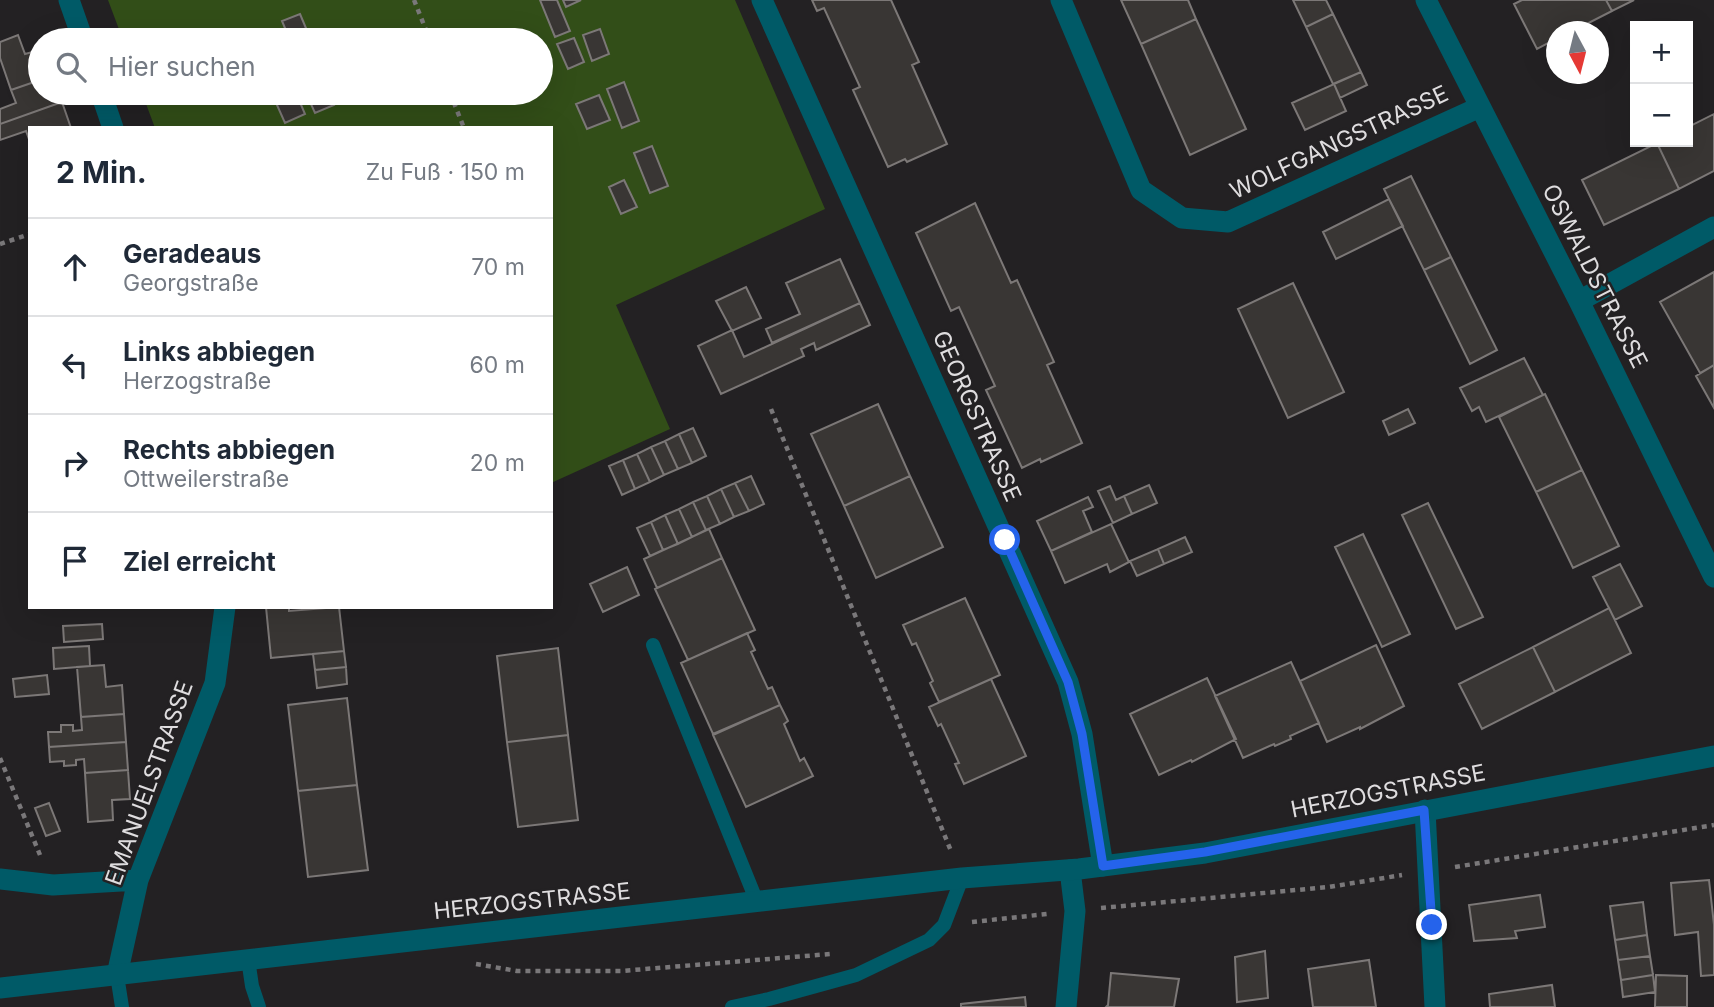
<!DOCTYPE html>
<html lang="de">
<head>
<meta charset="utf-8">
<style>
	body { margin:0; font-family:Inter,sans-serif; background:#f2f2f3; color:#1f2937 }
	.controls { position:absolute; right:21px; top:21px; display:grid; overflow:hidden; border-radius:0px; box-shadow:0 7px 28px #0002 }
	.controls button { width:63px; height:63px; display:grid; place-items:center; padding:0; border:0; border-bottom:2px solid #e0e1e3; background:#fff; color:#1f2937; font:35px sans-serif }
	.compass { position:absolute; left:1546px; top:21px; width:63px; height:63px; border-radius:50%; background:#fff; box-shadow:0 7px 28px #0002; rotate:173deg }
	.stop { position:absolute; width:21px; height:21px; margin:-16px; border:5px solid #2563eb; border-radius:50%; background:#fff }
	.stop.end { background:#2563eb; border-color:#fff; box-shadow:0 2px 7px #0008 }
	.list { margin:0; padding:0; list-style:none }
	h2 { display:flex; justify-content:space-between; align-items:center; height:91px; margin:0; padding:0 28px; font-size:30px }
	h2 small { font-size:23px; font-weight:400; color:#747a83 }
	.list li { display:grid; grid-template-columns:46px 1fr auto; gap:21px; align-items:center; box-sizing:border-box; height:98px; padding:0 28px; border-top:2px solid #e0e1e3 }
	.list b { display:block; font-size:26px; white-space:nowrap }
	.list p { margin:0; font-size:23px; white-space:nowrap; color:#747a83 }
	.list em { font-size:23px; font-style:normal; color:#747a83 }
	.icon { flex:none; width:38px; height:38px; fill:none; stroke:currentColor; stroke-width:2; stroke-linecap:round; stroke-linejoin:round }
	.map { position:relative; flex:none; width:1714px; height:1007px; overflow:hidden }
	.search { position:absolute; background:#fff; box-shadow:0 7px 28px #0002; left:28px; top:28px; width:525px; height:77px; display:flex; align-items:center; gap:18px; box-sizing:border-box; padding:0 24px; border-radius:38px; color:#747a83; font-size:26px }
	.panel { position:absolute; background:#fff; box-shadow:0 7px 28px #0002; left:28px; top:126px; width:525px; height:483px; border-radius:0px }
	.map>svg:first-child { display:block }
	.green { fill:#324e18 }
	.building { fill:#393634; stroke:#7c7877; stroke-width:2 }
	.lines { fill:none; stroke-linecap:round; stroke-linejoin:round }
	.path { stroke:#7a787a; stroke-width:4.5; stroke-dasharray:5 5; stroke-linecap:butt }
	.service { stroke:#005a67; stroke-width:14 }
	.minor { stroke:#005a67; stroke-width:21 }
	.tertiary { stroke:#005a67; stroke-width:21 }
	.route { stroke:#2563eb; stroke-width:9 }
	.labels { text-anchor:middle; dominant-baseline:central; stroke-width:5; stroke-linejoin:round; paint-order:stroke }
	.street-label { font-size:23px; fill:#dfdddf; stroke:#232123 }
</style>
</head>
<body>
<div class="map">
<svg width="1714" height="1007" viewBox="0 0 1714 1007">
	<rect width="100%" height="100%" fill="#232123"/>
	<!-- green -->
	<path class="green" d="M 108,0 L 735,0 L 825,209 L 616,305 L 670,429 L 551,483 L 551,128 L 155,128 L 142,93 L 541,93 L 541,40 L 123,40 Z"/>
	<!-- building -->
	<path class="building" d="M 540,0 L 557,0 L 570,31 L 555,37 Z
		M 563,0 L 581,0 L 566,7 Z
		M 812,0 L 891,0 L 919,62 L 912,65 L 947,144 L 907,162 L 905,159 L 888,167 L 853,90 L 860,87 L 824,8 L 817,11 Z
		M 1121,0 L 1188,0 L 1196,19 L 1141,44 Z
		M 1293,0 L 1326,0 L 1333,14 L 1306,27 Z
		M 1522,0 L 1606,0 L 1612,11 L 1571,32 L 1556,32 L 1556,39 L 1537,49 L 1514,4 Z
		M 1606,0 L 1634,0 L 1612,11 Z
		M 300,14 L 311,40 L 290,40 L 282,21 Z
		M 1333,14 L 1361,72 L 1333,84 L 1306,27 Z
		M 1196,19 L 1246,129 L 1190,155 L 1141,44 Z
		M 600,29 L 609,54 L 592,61 L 583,35 Z
		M 274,34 L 276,40 L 258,40 Z
		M 18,35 L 25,54 L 40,50 L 40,80 L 11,90 L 0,58 L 0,42 Z
		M 574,38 L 584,62 L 568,69 L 557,44 Z
		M 1361,72 L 1367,85 L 1340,98 L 1334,84 Z
		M 40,80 L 40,93 L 58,93 L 62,102 L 0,124 L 0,109 L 16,103 L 11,90 Z
		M 624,82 L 639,121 L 622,128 L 607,89 Z
		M 1334,84 L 1346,111 L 1305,130 L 1292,103 Z
		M 282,93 L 296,93 L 305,114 L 285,123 L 273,96 Z
		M 306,93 L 329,93 L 334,105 L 315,113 Z
		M 599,95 L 610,120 L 587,129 L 576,104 Z
		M 62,102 L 71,128 L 30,128 L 30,142 L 26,131 L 0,140 L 0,124 Z
		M 1714,114 L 1714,171 L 1679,189 L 1657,143 L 1688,142 L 1688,127 Z
		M 1657,143 L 1679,189 L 1604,225 L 1582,180 Z
		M 652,146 L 668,186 L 650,193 L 634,153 Z
		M 1411,176 L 1451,257 L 1424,270 L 1384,189 Z
		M 624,180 L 637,207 L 621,214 L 609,187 Z
		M 1389,199 L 1403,226 L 1336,259 L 1323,232 Z
		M 975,203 L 1011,283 L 1017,280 L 1054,362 L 1047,365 L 1082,443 L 1041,462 L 1040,459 L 1022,468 L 986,390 L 995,386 L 959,307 L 951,311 L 916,233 Z
		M 1451,257 L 1497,350 L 1470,364 L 1424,270 Z
		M 840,259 L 860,303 L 772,343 L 766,329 L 800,314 L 786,283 Z
		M 1714,272 L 1714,365 L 1700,373 L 1660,302 Z
		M 1293,283 L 1344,392 L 1288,418 L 1238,309 Z
		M 746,287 L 761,318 L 732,331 L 716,301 Z
		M 860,303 L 870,325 L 816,350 L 814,343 L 801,349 L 804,356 L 721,394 L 698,346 L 732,330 L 744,357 Z
		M 1524,358 L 1543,395 L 1486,422 L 1479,407 L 1472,411 L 1460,388 Z
		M 1714,365 L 1714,408 L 1696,376 Z
		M 1545,394 L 1582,470 L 1536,492 L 1499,417 Z
		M 878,404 L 910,476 L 844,506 L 811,434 Z
		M 1408,409 L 1415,423 L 1389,435 L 1383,421 Z
		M 693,428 L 706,456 L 692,463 L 679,434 Z
		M 679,434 L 692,463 L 678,469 L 665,441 Z
		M 665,441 L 678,469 L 664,475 L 651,447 Z
		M 651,447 L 664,475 L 650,482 L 637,454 Z
		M 637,454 L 650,482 L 635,489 L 623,460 Z
		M 623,460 L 635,489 L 622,495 L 609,466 Z
		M 1582,470 L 1619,546 L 1573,568 L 1536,492 Z
		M 751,476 L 764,504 L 749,511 L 735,483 Z
		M 910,476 L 943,547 L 876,578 L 844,506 Z
		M 735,483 L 749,511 L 734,517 L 721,489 Z
		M 1149,485 L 1157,503 L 1132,514 L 1124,496 Z
		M 1110,486 L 1116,500 L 1124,496 L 1132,514 L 1113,523 L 1098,491 Z
		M 721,489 L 734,517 L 720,524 L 707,496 Z
		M 707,496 L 720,524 L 706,530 L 693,502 Z
		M 1088,497 L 1093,507 L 1083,511 L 1092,532 L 1051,551 L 1037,521 Z
		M 693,502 L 706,530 L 692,537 L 679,509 Z
		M 1428,503 L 1483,617 L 1456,629 L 1402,515 Z
		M 679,509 L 692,537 L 678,544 L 665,515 Z
		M 665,515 L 678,544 L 663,550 L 651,522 Z
		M 651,522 L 663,550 L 650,556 L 637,528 Z
		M 1111,524 L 1129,562 L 1110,572 L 1107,564 L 1065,583 L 1051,551 Z
		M 709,529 L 722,558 L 657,588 L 644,559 Z
		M 1363,534 L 1410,634 L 1382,647 L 1335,547 Z
		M 1185,537 L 1192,552 L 1164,564 L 1158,549 Z
		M 1158,549 L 1164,564 L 1137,576 L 1130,561 Z
		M 722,558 L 755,630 L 688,660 L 655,589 Z
		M 1620,564 L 1642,606 L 1615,620 L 1593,577 Z
		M 627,567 L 639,595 L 603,612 L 590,584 Z
		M 965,598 L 1000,675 L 939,702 L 930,683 L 933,681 L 916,643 L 912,645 L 903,625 Z
		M 266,607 L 289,607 L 289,611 L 339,607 L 344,651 L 271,658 Z
		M 1609,608 L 1631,653 L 1555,692 L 1533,647 Z
		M 102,624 L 103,639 L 64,642 L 63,626 Z
		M 747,633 L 755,650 L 751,652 L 768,689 L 772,687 L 780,705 L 713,734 L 681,663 Z
		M 1376,645 L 1404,706 L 1360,729 L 1360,727 L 1327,742 L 1300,681 Z
		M 89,646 L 90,666 L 54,669 L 53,648 Z
		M 1533,647 L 1555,692 L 1482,729 L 1459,684 Z
		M 558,648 L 568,735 L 507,742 L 497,656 Z
		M 344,651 L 346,667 L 315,670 L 313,654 Z
		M 1291,662 L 1319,723 L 1290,736 L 1291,739 L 1275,746 L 1274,744 L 1243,758 L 1215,696 Z
		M 104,665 L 106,687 L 122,685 L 124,714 L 81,717 L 77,667 Z
		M 346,667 L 347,684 L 317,688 L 315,670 Z
		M 47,675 L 49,694 L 15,697 L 13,679 Z
		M 1207,678 L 1236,739 L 1192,762 L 1191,760 L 1159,775 L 1130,714 Z
		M 991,679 L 1026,756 L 964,784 L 955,764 L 959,763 L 941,724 L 938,726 L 929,707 Z
		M 347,698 L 357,785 L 298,791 L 288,705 Z
		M 780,705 L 788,721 L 784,724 L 800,761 L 804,758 L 813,776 L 746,807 L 713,735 Z
		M 124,714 L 126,742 L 49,747 L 48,732 L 61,732 L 61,725 L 73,725 L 73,731 L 82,730 L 81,717 Z
		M 568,735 L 578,820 L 518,827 L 507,742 Z
		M 126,742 L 128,770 L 85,773 L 84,759 L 76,760 L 76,765 L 64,766 L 64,761 L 50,762 L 49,747 Z
		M 128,770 L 130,799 L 112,800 L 113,820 L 88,822 L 85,773 Z
		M 357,785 L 368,870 L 308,877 L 298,791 Z
		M 49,803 L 60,831 L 46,836 L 35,808 Z
		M 1709,880 L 1714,925 L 1714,975 L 1701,976 L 1698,932 L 1675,935 L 1671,883 Z
		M 1540,895 L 1545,927 L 1515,931 L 1517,938 L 1474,941 L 1469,905 Z
		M 1643,902 L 1647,935 L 1615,940 L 1610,906 Z
		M 1647,935 L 1650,956 L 1618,960 L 1615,940 Z
		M 1265,951 L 1268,998 L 1237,1002 L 1235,957 Z
		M 1650,956 L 1653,975 L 1621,980 L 1618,960 Z
		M 1369,960 L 1376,1007 L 1313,1007 L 1308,969 Z
		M 1111,973 L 1179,979 L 1174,1007 L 1106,1007 L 1108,1005 Z
		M 1653,975 L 1655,992 L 1623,997 L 1621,980 Z
		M 1656,975 L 1687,976 L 1687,1007 L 1655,1007 Z
		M 1552,985 L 1555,1007 L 1490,1007 L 1489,994 Z
		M 1025,997 L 1026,1007 L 961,1007 L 961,1004 Z"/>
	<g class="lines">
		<!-- path -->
		<path class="path" d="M 414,0 L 430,40
			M 450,93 L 464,128
			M 0,244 L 30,234
			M 771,409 L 951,851
			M 0,758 L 40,855
			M 1455,867 L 1714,825
			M 1101,908 L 1329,887 L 1402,875
			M 972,922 L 1047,914
			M 476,964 L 517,971 L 621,971 L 830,954"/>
		<!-- service -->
		<path class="service" d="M 653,645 L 757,902
			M 248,959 L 252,986 L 259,1007
			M 117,975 L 122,1007
			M 732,1007 L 769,999 L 856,975 L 929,940 L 944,925 L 962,878"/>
		<!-- minor -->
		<path class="minor" d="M 69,0 L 83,40
			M 762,0 L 1068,682 L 1082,734 L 1103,866
			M 1061,0 L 1141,190 L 1182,218 L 1228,222 L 1480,107
			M 1426,0 L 1579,301 L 1714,577
			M 101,93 L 113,128
			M 1579,301 L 1714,227
			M 1425,810 L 1435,1007
			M 0,879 L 53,885 L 138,880
			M 117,975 L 138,880 L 215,683 L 225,607
			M 1066,1007 L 1075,911 L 1070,870"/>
		<!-- tertiary -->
		<path class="tertiary" d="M 0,988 L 962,878 L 1079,869 L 1205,853 L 1714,756"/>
	</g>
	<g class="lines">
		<!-- route -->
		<path class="route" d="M 1005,540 L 1068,682 L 1082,734 L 1103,866 L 1205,852 L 1424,810 L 1432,925"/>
	</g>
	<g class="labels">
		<!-- street labels -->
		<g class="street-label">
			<text transform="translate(1339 142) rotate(-25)">WOLFGANGSTRASSE</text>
			<text transform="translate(1595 276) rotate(63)">OSWALDSTRASSE</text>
			<text transform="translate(977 416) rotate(66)">GEORGSTRASSE</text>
			<text transform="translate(149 783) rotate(-70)">EMANUELSTRASSE</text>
			<text transform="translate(1388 791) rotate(-11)">HERZOGSTRASSE</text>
			<text transform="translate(532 901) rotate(-6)">HERZOGSTRASSE</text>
		</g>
	</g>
</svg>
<div class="controls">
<button>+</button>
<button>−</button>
</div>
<svg class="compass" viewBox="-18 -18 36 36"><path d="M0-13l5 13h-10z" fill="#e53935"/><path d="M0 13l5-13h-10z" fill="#747a83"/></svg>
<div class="stop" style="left:1005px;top:540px"></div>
<div class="stop end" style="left:1432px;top:925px"></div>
<div class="search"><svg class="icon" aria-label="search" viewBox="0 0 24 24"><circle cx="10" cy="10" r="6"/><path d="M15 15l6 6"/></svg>Hier suchen</div>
<section class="panel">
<h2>2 Min.<small>Zu Fuß · 150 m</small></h2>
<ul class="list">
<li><svg class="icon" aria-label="ahead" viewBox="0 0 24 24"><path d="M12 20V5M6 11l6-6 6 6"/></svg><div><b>Geradeaus</b><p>Georgstraße</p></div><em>70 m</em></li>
<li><svg class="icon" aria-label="left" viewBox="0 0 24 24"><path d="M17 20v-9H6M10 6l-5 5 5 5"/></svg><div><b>Links abbiegen</b><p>Herzogstraße</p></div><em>60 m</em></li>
<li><svg class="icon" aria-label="right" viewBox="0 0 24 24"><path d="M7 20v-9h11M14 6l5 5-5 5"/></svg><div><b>Rechts abbiegen</b><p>Ottweilerstraße</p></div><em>20 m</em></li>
<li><svg class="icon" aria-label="arrive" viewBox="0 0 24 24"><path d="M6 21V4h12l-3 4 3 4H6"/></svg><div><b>Ziel erreicht</b></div></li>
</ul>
</section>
</div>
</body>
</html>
